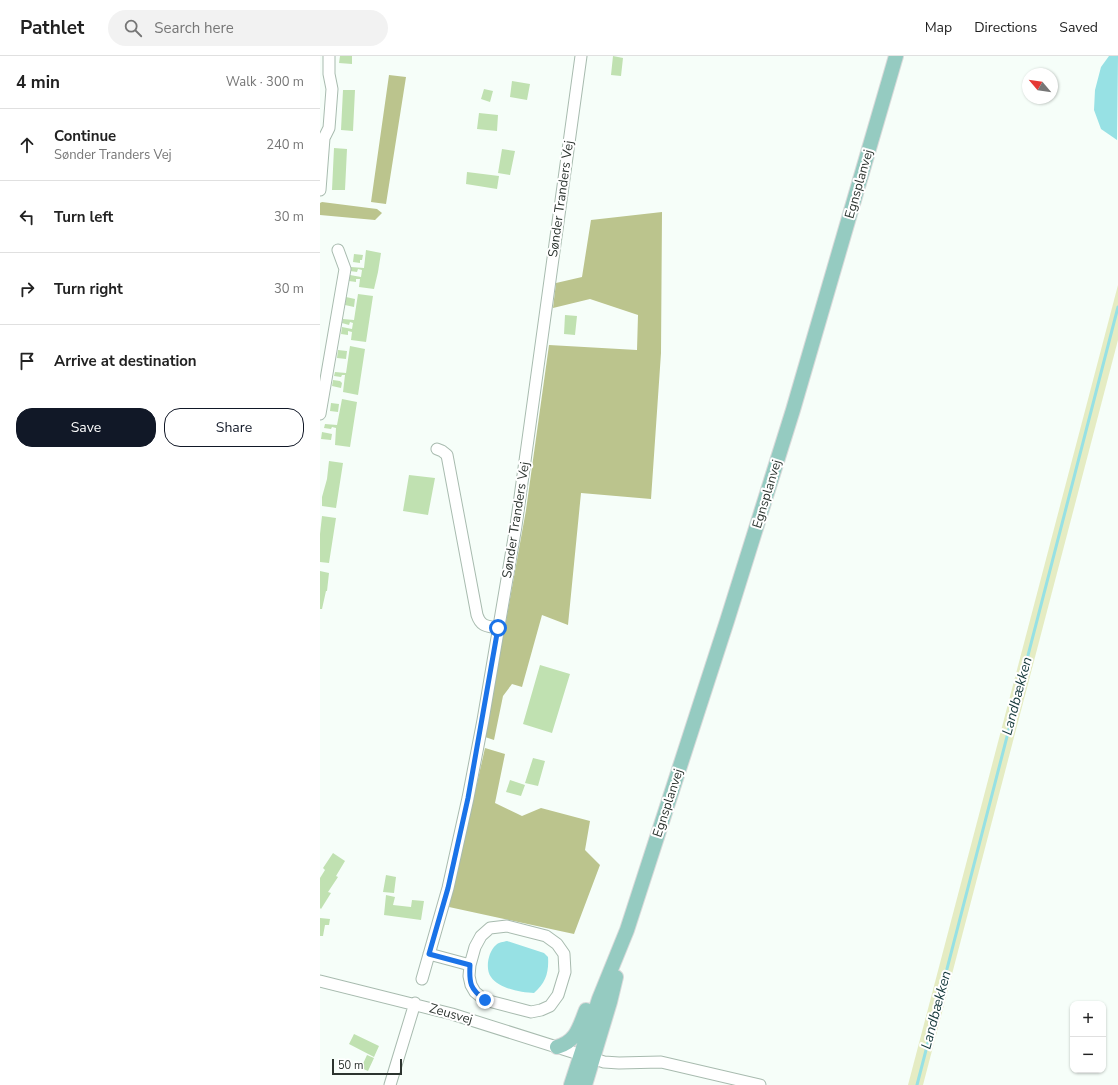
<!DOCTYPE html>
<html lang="en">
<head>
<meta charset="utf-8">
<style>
	body { margin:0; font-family:"Nunito Sans",sans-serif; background:#f2f2f2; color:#222 }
	.controls { position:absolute; right:12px; bottom:12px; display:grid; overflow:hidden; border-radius:8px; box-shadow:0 1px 3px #0004 }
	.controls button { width:36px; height:36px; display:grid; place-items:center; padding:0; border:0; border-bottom:1px solid #e0e0e0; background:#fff; color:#222; font:20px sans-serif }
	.compass { position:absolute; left:702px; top:12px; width:36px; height:36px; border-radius:50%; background:#fff; box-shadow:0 1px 3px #0004; rotate:299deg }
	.scale { position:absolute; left:12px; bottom:10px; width:70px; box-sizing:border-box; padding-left:4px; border:2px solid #2c342f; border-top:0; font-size:11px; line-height:14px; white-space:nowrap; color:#2c342f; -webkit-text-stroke:3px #fff; paint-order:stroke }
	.stop { position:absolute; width:12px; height:12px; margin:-9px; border:3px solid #1a73e8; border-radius:50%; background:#fff }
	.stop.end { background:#1a73e8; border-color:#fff; box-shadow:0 1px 4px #0008 }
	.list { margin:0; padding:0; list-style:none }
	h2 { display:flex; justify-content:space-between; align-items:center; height:52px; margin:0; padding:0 16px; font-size:17px }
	h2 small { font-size:13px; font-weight:400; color:#767676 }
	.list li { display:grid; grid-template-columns:26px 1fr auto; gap:12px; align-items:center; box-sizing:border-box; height:72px; padding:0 16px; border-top:1px solid #e0e0e0 }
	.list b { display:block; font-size:15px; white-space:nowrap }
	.list p { margin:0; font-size:13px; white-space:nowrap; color:#767676 }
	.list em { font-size:13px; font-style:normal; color:#767676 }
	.actions { display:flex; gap:8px; padding:12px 16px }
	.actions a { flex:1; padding:9px 0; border:1px solid #111827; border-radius:16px; text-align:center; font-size:14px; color:#111827 }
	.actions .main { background:#111827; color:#fff }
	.icon { flex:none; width:22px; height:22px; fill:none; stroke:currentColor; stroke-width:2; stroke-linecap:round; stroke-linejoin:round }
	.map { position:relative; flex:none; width:798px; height:1029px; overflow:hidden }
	header { display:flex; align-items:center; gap:24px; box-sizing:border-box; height:56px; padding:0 20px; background:#fff; border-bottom:1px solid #e0e0e0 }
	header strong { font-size:19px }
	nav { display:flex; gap:22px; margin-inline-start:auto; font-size:14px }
	.search { width:280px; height:36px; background:#f2f2f2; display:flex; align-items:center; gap:10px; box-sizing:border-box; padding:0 14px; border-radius:22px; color:#767676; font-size:15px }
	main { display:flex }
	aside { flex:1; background:#fff }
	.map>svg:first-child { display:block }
	.green { fill:#e5ecc3 }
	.forest { fill:#bbc48d }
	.water { fill:#97e1e4 }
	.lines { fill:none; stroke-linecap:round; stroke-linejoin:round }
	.stream { stroke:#97e1e4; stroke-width:3 }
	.building { fill:#c0e1b1 }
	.minor-casing { stroke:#a8bbaf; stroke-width:13 }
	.major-casing { stroke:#d9dada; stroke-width:16 }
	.minor { stroke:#fff; stroke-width:11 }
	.major { stroke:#95cbc1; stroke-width:14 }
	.route { stroke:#1a73e8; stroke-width:5 }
	.labels { text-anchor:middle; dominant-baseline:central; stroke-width:4; stroke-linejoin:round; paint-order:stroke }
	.street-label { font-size:13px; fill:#2c342f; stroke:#fff }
	.water-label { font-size:14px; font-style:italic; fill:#14383a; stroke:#fff }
</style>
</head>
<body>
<header>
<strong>Pathlet</strong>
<div class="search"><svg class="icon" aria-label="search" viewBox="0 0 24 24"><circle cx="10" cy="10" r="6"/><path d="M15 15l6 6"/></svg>Search here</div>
<nav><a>Map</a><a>Directions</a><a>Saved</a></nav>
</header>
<main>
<aside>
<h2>4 min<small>Walk · 300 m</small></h2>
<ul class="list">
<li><svg class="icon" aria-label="ahead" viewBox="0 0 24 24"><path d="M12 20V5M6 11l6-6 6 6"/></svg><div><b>Continue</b><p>Sønder Tranders Vej</p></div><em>240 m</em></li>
<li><svg class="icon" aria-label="left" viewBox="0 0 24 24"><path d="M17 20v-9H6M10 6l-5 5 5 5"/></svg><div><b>Turn left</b></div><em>30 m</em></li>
<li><svg class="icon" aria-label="right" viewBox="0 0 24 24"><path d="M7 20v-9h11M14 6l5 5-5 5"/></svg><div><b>Turn right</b></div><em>30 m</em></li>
<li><svg class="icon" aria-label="arrive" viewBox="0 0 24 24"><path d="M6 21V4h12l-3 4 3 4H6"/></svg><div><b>Arrive at destination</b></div></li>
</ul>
<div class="actions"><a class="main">Save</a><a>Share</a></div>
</aside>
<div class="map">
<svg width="798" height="1029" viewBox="0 0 798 1029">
	<rect width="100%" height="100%" fill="#f6fef9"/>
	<!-- green -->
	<path class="green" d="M 798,229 L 798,284 L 603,1029 L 588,1029 Z"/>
	<!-- forest -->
	<path class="forest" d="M 69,19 L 86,21 L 66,148 L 51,146 Z
		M 2,146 L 57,153 L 62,157 L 55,164 L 0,159 L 0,147 Z
		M 342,156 L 341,297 L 331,443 L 261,437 L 248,569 L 222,559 L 202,631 L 192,628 L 183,640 L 174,684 L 165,681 L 206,454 L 229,289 L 317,294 L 318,259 L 270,243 L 233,252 L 236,227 L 262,221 L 271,164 Z
		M 165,692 L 185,698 L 175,747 L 202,760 L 221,752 L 270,765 L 265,794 L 280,809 L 254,878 L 129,851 Z"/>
	<!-- water -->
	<path class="water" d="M 789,0 L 798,0 L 797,84 L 781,73 L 774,54 L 775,34 L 781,11 Z
		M 187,885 L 224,897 L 228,901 C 229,916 226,927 214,937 C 201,937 178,932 171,921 C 165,913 168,896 176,889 C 179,886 183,886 187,885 Z"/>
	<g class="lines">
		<!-- stream -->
		<path class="stream" d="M 597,1029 L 798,251"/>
	</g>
	<!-- building -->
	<path class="building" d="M 20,0 L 32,0 L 32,8 L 19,7 Z
		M 293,0 L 303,2 L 301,20 L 291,19 Z
		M 192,25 L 210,28 L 207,44 L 190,41 Z
		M 164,33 L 173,35 L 170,46 L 161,43 Z
		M 23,34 L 35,34 L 33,75 L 21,74 Z
		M 159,57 L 178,59 L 177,75 L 157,73 Z
		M 14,92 L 27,93 L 25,134 L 12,134 Z
		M 182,93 L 195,95 L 190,119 L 178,117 Z
		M 147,116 L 179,120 L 177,133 L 146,128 Z
		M 46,194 L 61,197 L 58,216 L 54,233 L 39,231 L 40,223 L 36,223 L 36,226 L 29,225 L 30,219 L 41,221 L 42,214 L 38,213 L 37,216 L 30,215 L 31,211 L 44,212 Z
		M 34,198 L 43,199 L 42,204 L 40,204 L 40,207 L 33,206 Z
		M 38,238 L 53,240 L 46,286 L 31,284 L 32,276 L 28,275 L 28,279 L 21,278 L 22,271 L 32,273 L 33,267 L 30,266 L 29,269 L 22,267 L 23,263 L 34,264 Z
		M 26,241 L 35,243 L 34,251 L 25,249 Z
		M 245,259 L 257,260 L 255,279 L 244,278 Z
		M 30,290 L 45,293 L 38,339 L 23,336 L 25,319 L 22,319 L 21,321 L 14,320 L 15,316 L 26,317 Z
		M 18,294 L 27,295 L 26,303 L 17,302 Z
		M 13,324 L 20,325 L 22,327 L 21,332 L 12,330 Z
		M 22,343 L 37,346 L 30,391 L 15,389 L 16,372 L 12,371 L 11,373 L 4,372 L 5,368 L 17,369 Z
		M 11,347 L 19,348 L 18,356 L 10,355 Z
		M 2,376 L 12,378 L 11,384 L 1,383 Z
		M 9,405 L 23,407 L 16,452 L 2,450 L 2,441 L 7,423 Z
		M 89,419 L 115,422 L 108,459 L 83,455 Z
		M 2,460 L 16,462 L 9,507 L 0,506 L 0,478 Z
		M 0,515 L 9,517 L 7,535 L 6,535 L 2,553 L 0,553 Z
		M 220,609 L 250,618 L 232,677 L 203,668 Z
		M 213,702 L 225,705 L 218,730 L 205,727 Z
		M 190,724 L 205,729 L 201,740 L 186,736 Z
		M 13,797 L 25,805 L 16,820 L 18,821 L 8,836 L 11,837 L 1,853 L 0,852 L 0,822 L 5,814 L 3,812 Z
		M 66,819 L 76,821 L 74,837 L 63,836 Z
		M 66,839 L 75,841 L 73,849 L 91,851 L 92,844 L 104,845 L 101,864 L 64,859 Z
		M 0,862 L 10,863 L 9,869 L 5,869 L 3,880 L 0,880 Z
		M 34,978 L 59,990 L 54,1001 L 29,988 Z
		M 47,999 L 54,1002 L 48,1015 L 41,1012 Z"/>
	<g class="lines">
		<!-- minor casing -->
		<g class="minor-casing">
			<path id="minor" d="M 0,134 L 4,82 L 9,72 L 12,33 L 9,18 L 9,0
				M 0,358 L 25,213 L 18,194
				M 117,393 L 122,395 L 127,399 L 157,559 C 161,571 167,570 178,572
				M 109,898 L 150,909 L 149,920 L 151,929 L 155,936 L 165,944 L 211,956 L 221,954 L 230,950 L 238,939 L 245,916 L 244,898 L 237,888 L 226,880 L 187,870 L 170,872 L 161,880 L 155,891 L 150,909
				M 102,923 L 128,832 L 148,742 L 163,664 L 196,470 L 261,0
				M 0,925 L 132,958 L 284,1006 L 299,1007 L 341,1006 L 440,1029
				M 70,1029 L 95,947"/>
		</g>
		<!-- major casing -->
		<g class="major-casing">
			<path id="major" d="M 237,991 C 257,985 259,971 266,954
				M 251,1029 L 279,943 L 307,874 L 407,565 L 473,354 L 576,0
				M 265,1029 L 290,946 L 296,921"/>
		</g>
		<!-- minor -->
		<use href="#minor" class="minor"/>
		<!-- major -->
		<use href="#major" class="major"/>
	</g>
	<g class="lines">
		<!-- route -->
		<path class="route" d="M 165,944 C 150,933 149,927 150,909 L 109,898 L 128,832 L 148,742 L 178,572"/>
	</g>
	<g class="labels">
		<!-- street labels -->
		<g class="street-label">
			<text transform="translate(539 128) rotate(-74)">Egnsplanvej</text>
			<text transform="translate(241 143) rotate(-82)">Sønder Tranders Vej</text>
			<text transform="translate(447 438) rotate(-73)">Egnsplanvej</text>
			<text transform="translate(196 464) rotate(-81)">Sønder Tranders Vej</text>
			<text transform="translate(348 747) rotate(-72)">Egnsplanvej</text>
			<text transform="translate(131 958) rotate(16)">Zeusvej</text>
		</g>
		<!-- water labels -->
		<g class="water-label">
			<text transform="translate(697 640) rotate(-75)">Landbækken</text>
			<text transform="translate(616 954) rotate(-75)">Landbækken</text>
		</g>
	</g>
</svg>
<div class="controls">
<button>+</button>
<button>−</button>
</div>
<svg class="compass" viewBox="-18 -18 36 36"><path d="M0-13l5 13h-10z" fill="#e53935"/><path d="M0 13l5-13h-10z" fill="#767676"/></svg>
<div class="scale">50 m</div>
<div class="stop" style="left:178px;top:572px"></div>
<div class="stop end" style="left:165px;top:944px"></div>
</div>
</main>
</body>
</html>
